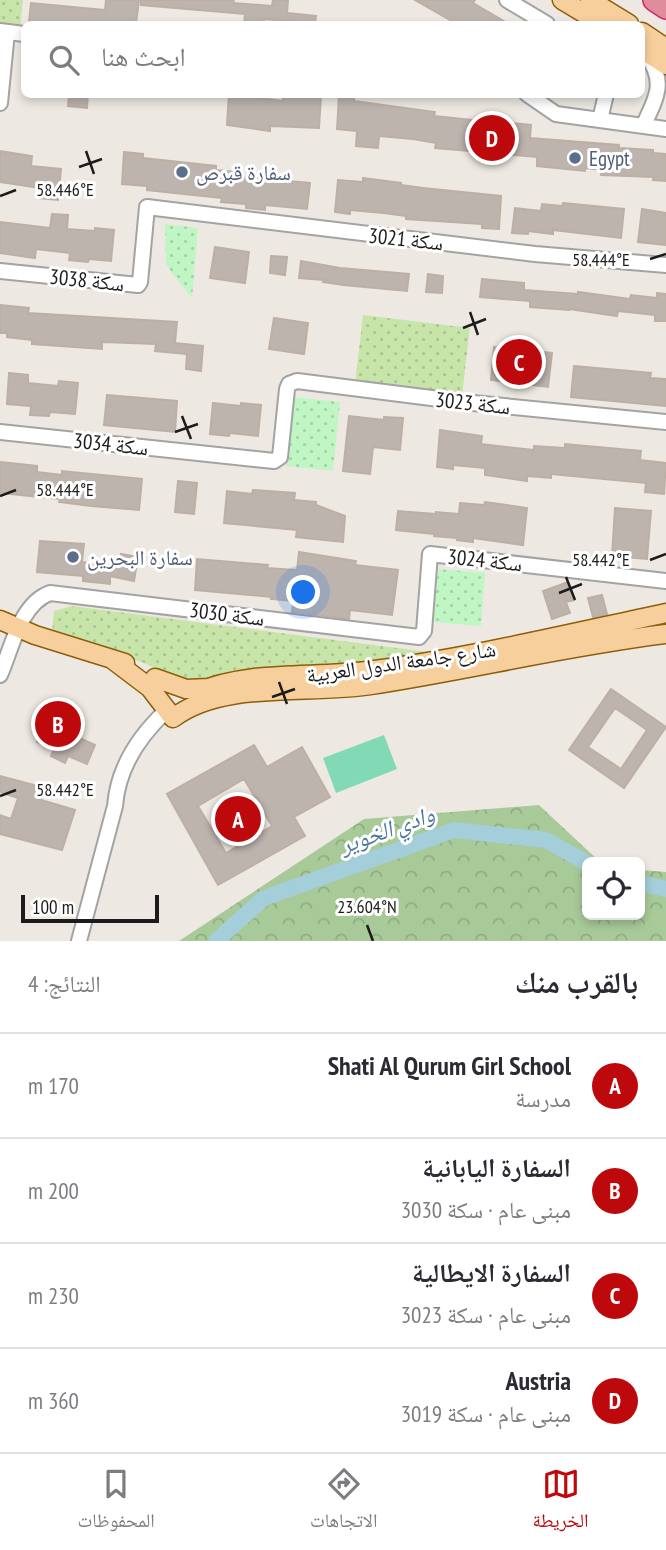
<!DOCTYPE html>
<html lang="ar">
<head>
<meta charset="utf-8">
<style>
	body { margin:0; font-family:"PT Sans Narrow","Noto Naskh Arabic",sans-serif; background:#f2f2f3; color:#2b2b33; direction:rtl }
	.controls { position:absolute; right:21px; bottom:21px; display:grid; overflow:hidden; border-radius:10px; box-shadow:0 4px 10px #0003 }
	.controls button { width:63px; height:63px; display:grid; place-items:center; padding:0; border:0; border-bottom:2px solid #e1e1e2; background:#fff; color:#2b2b33; font:35px sans-serif }
	.scale { position:absolute; left:21px; bottom:18px; width:138px; box-sizing:border-box; padding-left:7px; border:4px solid #1c1c1c; border-top:0; font-size:19px; line-height:24px; white-space:nowrap; color:#1c1c1c; -webkit-text-stroke:5px #fff; paint-order:stroke }
	.you { position:absolute; left:304px; top:593px; width:24px; height:24px; margin:-18px; border:5px solid #fff; border-radius:50%; background:#1a73e8; box-shadow:0 0 0 10px #1a73e833 }
	.badge { display:grid; place-items:center; width:46px; height:46px; border-radius:50%; background:#be090c; color:#fff; font-size:23px; font-weight:700 }
	.pin { position:absolute; translate:-50% -50%; border:4px solid #fff; box-shadow:0 2px 7px #0006 }
	.list { margin:0; padding:0; list-style:none }
	h2 { display:flex; justify-content:space-between; align-items:center; height:91px; margin:0; padding:0 28px; font-size:30px }
	h2 small { font-size:23px; font-weight:400; color:#7c7c81 }
	.list li { display:grid; grid-template-columns:46px 1fr auto; gap:21px; align-items:center; box-sizing:border-box; height:105px; padding:0 28px; border-top:2px solid #e1e1e2 }
	.list b { display:block; font-size:26px; white-space:nowrap }
	.list p { margin:0; font-size:23px; white-space:nowrap; color:#7c7c81 }
	.list em { font-size:23px; font-style:normal; color:#7c7c81 }
	.icon { flex:none; width:38px; height:38px; fill:none; stroke:currentColor; stroke-width:2; stroke-linecap:round; stroke-linejoin:round }
	.map { position:relative; flex:none; width:666px; height:941px; overflow:hidden; direction:ltr }
	.search { position:absolute; background:#fff; box-shadow:0 4px 10px #0003; left:21px; right:21px; top:21px; height:77px; display:flex; align-items:center; gap:18px; box-sizing:border-box; padding:0 24px; border-radius:10px; color:#7c7c81; font-size:26px }
	.sheet { height:511px; background:#fff }
	nav { display:flex; justify-content:space-around; align-items:center; box-sizing:border-box; height:98px; border-top:2px solid #e1e1e2; background:#fff; font-size:19px; color:#7c7c81 }
	nav a { display:grid; justify-items:center; gap:4px }
	nav .on { color:#be090c }
	.map>svg:first-child { display:block }
	.grass { fill:url(#grass-dots) }
	.forest { fill:url(#forest-crowns) }
	.park { fill:url(#park-dots) }
	.pitch { fill:#82d9b6 }
	.lines { fill:none; stroke-linecap:round; stroke-linejoin:round }
	.river { stroke:#a4ced9; stroke-width:16 }
	.building { fill:#bdb4ae; stroke:#beafa5; stroke-width:2; fill-rule:evenodd }
	.minor-casing { stroke:#a3a3a3; stroke-width:18 }
	.major-casing { stroke:#8d5e07; stroke-width:21 }
	.highway-casing { stroke:#ce2b65; stroke-width:24 }
	.minor { stroke:#fff; stroke-width:14 }
	.major { stroke:#f7cf9c; stroke-width:18 }
	.highway { stroke:#e18c9d; stroke-width:21 }
	.ticks { fill:none; stroke:#1c1c1c; stroke-width:2.5 }
	.service-dot { fill:#5c6f8a; stroke:#fff; stroke-width:2.5 }
	.labels { text-anchor:middle; dominant-baseline:central; stroke-width:6; stroke-linejoin:round; paint-order:stroke }
	.service-label { font-size:21px; fill:#4e5e75; stroke:#fff; text-anchor:start }
	.street-label { font-size:21px; fill:#1c1c1c; stroke:#fff }
	.water-label { font-size:23px; font-style:italic; fill:#4a769f; stroke:#fff }
	.ticks-label { font-size:18px; text-anchor:middle; fill:#1c1c1c; stroke:#fff; stroke-width:6; stroke-linejoin:round; paint-order:stroke }
</style>
</head>
<body>
<div class="map">
<svg width="666" height="941" viewBox="0 0 666 941">
	<defs>
		<pattern id="grass-dots" width="8" height="8" patternUnits="userSpaceOnUse" patternTransform="scale(1.75)"><rect width="8" height="8" fill="#c8e5a9"/><path d="M2 2h.1M6 6h.1" fill="none" stroke="#abc491" stroke-width="1.8" stroke-linecap="round"/></pattern>
		<pattern id="forest-crowns" width="20" height="18" patternUnits="userSpaceOnUse" patternTransform="scale(1.75)"><rect width="20" height="18" fill="#a8ca98"/><path d="M2 6a3 3 0 1 1 6 0M12 15a3 3 0 1 1 6 0" fill="none" stroke="#90ad82"/></pattern>
		<pattern id="park-dots" width="8" height="8" patternUnits="userSpaceOnUse" patternTransform="scale(1.75)"><rect width="8" height="8" fill="#bff6c3"/><path d="M2 2h.1M6 6h.1" fill="none" stroke="#a4d2a7" stroke-width="1.8" stroke-linecap="round"/></pattern>
	</defs>
	<rect width="100%" height="100%" fill="#ede9e2"/>
	<!-- grass -->
	<path class="grass" d="M 0,0 L 23,0 L 20,28 L 0,26 Z
		M 363,315 L 470,328 L 462,396 L 355,383 Z
		M 72,606 L 436,653 L 301,670 L 180,680 L 144,663 L 52,632 L 54,611 Z"/>
	<!-- forest -->
	<path class="forest" d="M 539,805 L 600,862 L 587,862 L 587,915 L 640,915 L 640,870 L 666,872 L 666,941 L 179,941 L 364,819 Z"/>
	<!-- park -->
	<path class="park" d="M 165,224 L 198,228 L 192,298 L 166,265 Z
		M 293,397 L 340,402 L 333,471 L 286,466 Z
		M 438,569 L 485,573 L 481,626 L 433,622 Z"/>
	<!-- pitch -->
	<path class="pitch" d="M 384,735 L 397,769 L 336,793 L 323,758 Z"/>
	<g class="lines">
		<!-- river -->
		<path class="river" d="M 640,883 L 666,889
			M 216,941 L 264,898 L 454,830 L 546,840 L 587,863"/>
	</g>
	<!-- building -->
	<path class="building" d="M 106,0 L 139,0 L 136,24 L 51,24 L 29,22 L 31,3 L 105,10 Z
		M 141,0 L 234,0 L 233,3 L 272,6 L 273,0 L 288,0 L 287,13 L 316,16 L 315,24 L 296,24 L 296,22 L 264,19 L 264,24 L 244,24 L 245,14 L 141,5 Z
		M 415,0 L 475,0 L 473,3 L 509,24 L 457,24 Z
		M 69,94 L 88,94 L 87,108 L 68,106 Z
		M 229,94 L 283,101 L 283,94 L 321,96 L 319,128 L 270,126 L 270,131 L 227,125 Z
		M 339,96 L 354,97 L 354,101 L 435,112 L 434,116 L 482,121 L 482,125 L 511,128 L 512,123 L 531,125 L 530,138 L 619,145 L 619,148 L 653,150 L 653,153 L 666,154 L 666,181 L 653,180 L 654,177 L 601,175 L 602,170 L 585,168 L 585,171 L 537,166 L 537,157 L 502,154 L 501,159 L 482,157 L 482,152 L 435,148 L 436,143 L 413,139 L 379,136 L 378,148 L 356,146 L 357,131 L 337,129 Z
		M 0,151 L 32,156 L 31,166 L 61,169 L 58,200 L 39,198 L 40,188 L 0,182 Z
		M 124,152 L 143,154 L 143,158 L 216,166 L 216,170 L 243,173 L 243,177 L 310,183 L 307,209 L 265,205 L 265,210 L 246,208 L 246,204 L 221,202 L 222,198 L 147,190 L 147,186 L 122,184 Z
		M 363,178 L 401,183 L 401,185 L 423,188 L 501,196 L 499,229 L 482,228 L 482,224 L 406,219 L 406,216 L 384,213 L 350,210 L 350,214 L 335,212 L 338,180 L 363,182 Z
		M 563,203 L 624,209 L 621,238 L 553,230 L 553,234 L 528,231 L 528,234 L 512,233 L 515,208 L 541,211 L 542,204 L 562,206 Z
		M 642,209 L 666,213 L 666,245 L 638,242 Z
		M 52,214 L 68,215 L 67,229 L 95,231 L 95,228 L 114,230 L 111,261 L 89,259 L 88,262 L 69,260 L 70,253 L 36,249 L 35,258 L 0,253 L 0,222 L 50,228 Z
		M 215,247 L 249,252 L 245,283 L 210,278 Z
		M 271,256 L 287,257 L 285,275 L 270,273 Z
		M 301,261 L 340,268 L 409,274 L 407,291 L 343,285 L 323,282 L 324,280 L 299,278 Z
		M 428,274 L 443,276 L 442,293 L 426,292 Z
		M 482,279 L 524,283 L 524,290 L 578,294 L 578,292 L 630,299 L 631,295 L 657,298 L 657,293 L 666,294 L 666,321 L 655,321 L 655,315 L 618,311 L 617,316 L 569,309 L 569,310 L 530,307 L 530,301 L 480,297 Z
		M 0,305 L 29,308 L 28,313 L 177,322 L 175,343 L 203,346 L 201,371 L 186,369 L 187,354 L 155,351 L 156,344 L 102,342 L 102,349 L 32,344 L 32,340 L 7,337 L 7,333 L 0,333 Z
		M 274,318 L 308,323 L 304,354 L 269,349 Z
		M 494,347 L 552,353 L 548,387 L 491,380 Z
		M 574,366 L 651,373 L 650,378 L 666,379 L 666,406 L 571,397 Z
		M 9,373 L 28,375 L 28,383 L 58,386 L 59,381 L 78,383 L 75,414 L 50,412 L 49,416 L 30,415 L 31,406 L 7,404 Z
		M 107,395 L 177,401 L 175,432 L 104,425 Z
		M 213,403 L 241,406 L 241,403 L 261,405 L 258,436 L 230,433 L 229,436 L 210,434 Z
		M 349,416 L 384,420 L 384,417 L 403,418 L 400,450 L 373,447 L 370,474 L 343,471 Z
		M 440,430 L 482,436 L 481,444 L 506,447 L 534,450 L 534,446 L 565,448 L 565,444 L 641,451 L 640,460 L 666,463 L 664,494 L 645,492 L 646,483 L 551,474 L 551,478 L 527,476 L 527,481 L 485,475 L 485,468 L 453,465 L 453,469 L 437,467 Z
		M 0,462 L 37,466 L 37,472 L 62,475 L 62,471 L 142,479 L 139,510 L 91,506 L 59,502 L 60,499 L 0,493 Z
		M 178,481 L 197,483 L 194,514 L 175,512 Z
		M 253,490 L 295,493 L 294,500 L 316,502 L 316,505 L 345,516 L 343,542 L 296,537 L 297,530 L 224,523 L 227,491 L 252,494 Z
		M 485,502 L 527,508 L 523,545 L 473,538 L 473,542 L 457,540 L 457,538 L 434,536 L 434,534 L 396,530 L 398,511 L 436,514 L 436,512 L 459,514 L 460,503 L 484,505 Z
		M 615,508 L 651,511 L 647,559 L 612,556 Z
		M 40,541 L 84,544 L 82,562 L 119,566 L 121,554 L 138,557 L 134,581 L 110,576 L 110,584 L 83,581 L 83,576 L 37,572 Z
		M 299,552 L 356,561 L 355,565 L 398,570 L 392,615 L 350,610 L 349,619 L 292,612 L 293,601 L 271,599 L 272,597 L 195,590 L 197,559 L 268,565 L 267,568 L 297,570 Z
		M 568,582 L 574,600 L 566,602 L 570,613 L 552,619 L 543,591 Z
		M 602,595 L 607,614 L 593,617 L 588,598 Z
		M 611,689 L 666,727 L 624,788 L 569,750 ZM 615,708 L 647,730 L 621,769 L 588,747 Z
		M 45,723 L 60,730 L 57,736 L 77,744 L 80,738 L 95,745 L 87,764 L 68,756 L 65,763 L 51,756 L 54,749 L 37,742 Z
		M 254,745 L 267,767 L 302,747 L 330,797 L 294,817 L 305,836 L 218,885 L 167,794 ZM 244,779 L 272,826 L 226,853 L 198,806 Z
		M 0,776 L 45,788 L 41,800 L 75,810 L 62,850 L 0,834 L 0,815 L 11,819 L 18,798 L 0,792 Z"/>
	<g class="lines">
		<!-- minor casing -->
		<g class="minor-casing">
			<path id="minor" d="M 507,0 L 547,24
				M 0,31 L 24,34
				M 527,94 L 556,114 L 666,129
				M 0,103 L 7,32
				M 600,120 L 606,94
				M 643,126 C 656,99 666,83 648,57
				M 0,271 L 138,285 L 140,282 L 147,207 L 535,254 L 666,265
				M 0,432 L 274,461 L 280,457 L 287,389 L 289,384 L 297,381 L 463,402 L 666,422
				M 0,675 C 12,648 20,604 50,593 L 419,637 L 424,631 L 430,554 L 666,581
				M 79,941 L 115,806 C 118,767 139,736 167,710"/>
		</g>
		<!-- major casing -->
		<g class="major-casing">
			<path id="major" d="M 562,0 L 602,24
				M 590,0 L 629,24
				M 642,32 L 666,48
				M 642,49 L 666,65
				M 0,620 L 35,635 L 125,663
				M 113,660 L 150,688 L 173,718 C 223,680 310,695 371,685 C 469,670 567,646 666,634
				M 155,678 L 186,689 L 209,688
				M 198,692 C 248,670 312,678 367,671 C 468,658 567,634 666,613"/>
		</g>
		<!-- highway casing -->
		<g class="highway-casing">
			<path id="highway" d="M 654,0 L 666,8"/>
		</g>
		<!-- minor -->
		<use href="#minor" class="minor"/>
		<!-- major -->
		<use href="#major" class="major"/>
		<!-- highway -->
		<use href="#highway" class="highway"/>
	</g>
	<!-- ticks -->
	<path class="ticks" d="M 86,151 L 94,174M 79,167 L 102,159M 0,196 L 16,190M 650,259 L 666,254M 470,312 L 478,335M 463,328 L 486,319M 182,416 L 191,439M 175,432 L 198,424M 0,496 L 16,490M 650,560 L 666,554M 566,577 L 575,600M 559,593 L 582,584M 279,682 L 287,704M 272,697 L 295,689M 0,796 L 16,790M 367,925 L 373,941"/>
	<!-- markers -->
	<g class="service-dot">
		<circle cx="575" cy="158" r="7"/>
		<circle cx="182" cy="172" r="7"/>
		<circle cx="73" cy="557" r="7"/>
	</g>
	<g class="labels">
		<!-- service labels -->
		<g class="service-label">
			<text x="589" y="158">Egypt</text>
			<text x="196" y="172">سفارة قبرص</text>
			<text x="87" y="557">سفارة البحرين</text>
		</g>
		<!-- street labels -->
		<g class="street-label">
			<text transform="translate(406 239) rotate(6)">سكة 3021</text>
			<text transform="translate(87 280) rotate(6)">سكة 3038</text>
			<text transform="translate(473 403) rotate(6)">سكة 3023</text>
			<text transform="translate(111 444) rotate(6)">سكة 3034</text>
			<text transform="translate(485 560) rotate(6)">سكة 3024</text>
			<text transform="translate(227 614) rotate(7)">سكة 3030</text>
			<text transform="translate(401 662) rotate(-8)">شارع جامعة الدول العربية</text>
		</g>
		<!-- water labels -->
		<g class="water-label">
			<text transform="translate(387 829) rotate(-20)">وادي الخوير</text>
		</g>
	</g>
	<g class="ticks-label">
		<text x="65" y="196">58.446°E</text>
		<text x="601" y="266">58.444°E</text>
		<text x="65" y="496">58.444°E</text>
		<text x="601" y="566">58.442°E</text>
		<text x="65" y="796">58.442°E</text>
		<text x="367" y="913">23.604°N</text>
	</g>
</svg>
<div class="controls">
<button><svg class="icon" aria-label="locate" viewBox="0 0 24 24"><circle cx="12" cy="12" r="6"/><path d="M12 2v4M12 18v4M2 12h4M18 12h4"/></svg></button>
</div>
<div class="scale">100 m</div>
<div class="you"></div>
<div class="pin badge" style="left:238px;top:819px">A</div>
<div class="pin badge" style="left:58px;top:724px">B</div>
<div class="pin badge" style="left:519px;top:362px">C</div>
<div class="pin badge" style="left:492px;top:138px">D</div>
<div class="search"><svg class="icon" aria-label="search" viewBox="0 0 24 24"><circle cx="10" cy="10" r="6"/><path d="M15 15l6 6"/></svg>ابحث هنا</div>
</div>
<section class="sheet">
<h2>بالقرب منك<small>النتائج: 4</small></h2>
<ul class="list">
<li><span class="badge">A</span><div><b>Shati Al Qurum Girl School</b><p>مدرسة</p></div><em>170 m</em></li>
<li><span class="badge">B</span><div><b>السفارة اليابانية</b><p>مبنى عام · سكة 3030</p></div><em>200 m</em></li>
<li><span class="badge">C</span><div><b>السفارة الايطالية</b><p>مبنى عام · سكة 3023</p></div><em>230 m</em></li>
<li><span class="badge">D</span><div><b>Austria</b><p>مبنى عام · سكة 3019</p></div><em>360 m</em></li>
</ul>
</section>
<nav>
<a class="on"><svg class="icon" aria-label="map" viewBox="0 0 24 24"><path d="M3 6l6-2 6 2 6-2v14l-6 2-6-2-6 2zM9 4v14M15 6v14"/></svg>الخريطة</a>
<a><svg class="icon" aria-label="directions" viewBox="0 0 24 24"><path d="M12 3l9 9-9 9-9-9zM9 14v-3h6M13 9l2 2-2 2"/></svg>الاتجاهات</a>
<a><svg class="icon" aria-label="saved" viewBox="0 0 24 24"><path d="M7 4h10v16l-5-4-5 4z"/></svg>المحفوظات</a>
</nav>
</body>
</html>
